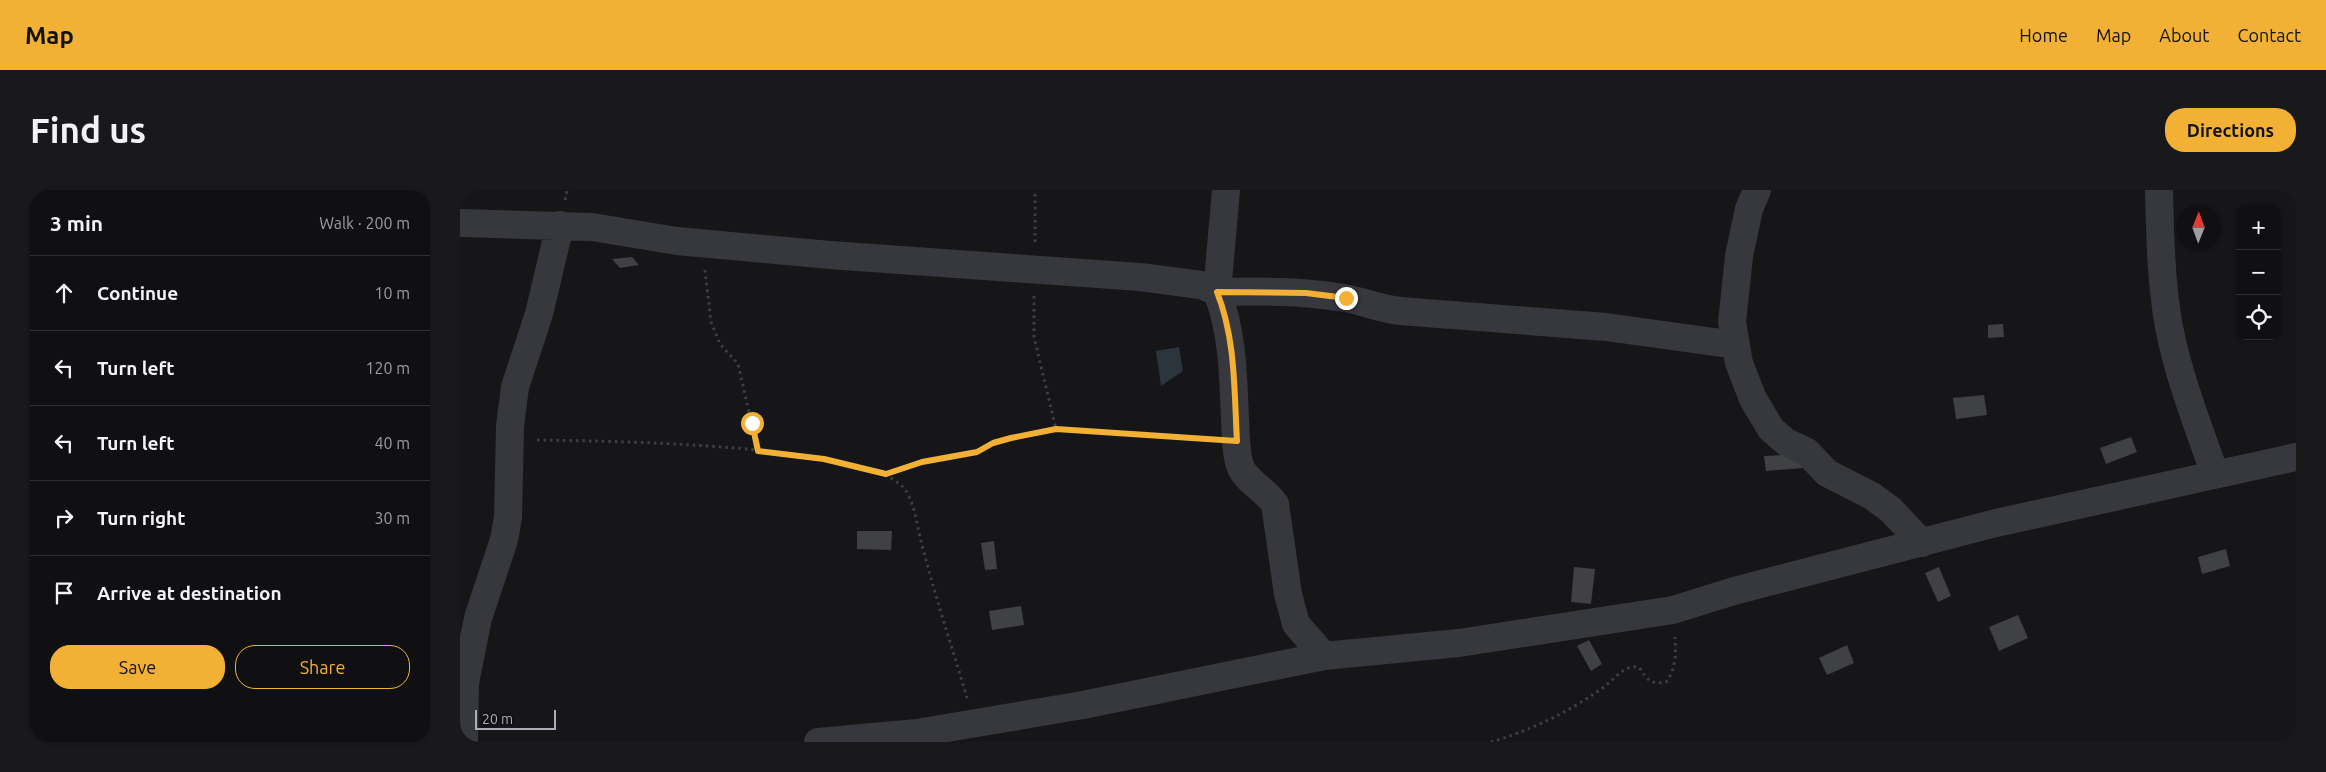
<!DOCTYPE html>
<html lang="en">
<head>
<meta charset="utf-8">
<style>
	body { margin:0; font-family:Ubuntu,sans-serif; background:#19191b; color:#f1f3f6 }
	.controls { position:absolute; right:15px; top:15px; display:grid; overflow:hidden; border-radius:10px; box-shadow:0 1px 4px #0004 }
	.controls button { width:45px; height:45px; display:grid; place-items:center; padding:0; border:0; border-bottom:1px solid #303032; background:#101012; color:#f1f3f6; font:25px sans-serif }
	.compass { position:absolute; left:1716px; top:15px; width:45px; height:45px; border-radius:50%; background:#101012; box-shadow:0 1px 4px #0004; rotate:1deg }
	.scale { position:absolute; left:15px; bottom:12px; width:81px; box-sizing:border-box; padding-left:5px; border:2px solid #a8adb8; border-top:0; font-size:14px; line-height:18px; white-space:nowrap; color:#a8adb8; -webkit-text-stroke:4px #111113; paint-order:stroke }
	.stop { position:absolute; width:15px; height:15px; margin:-11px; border:4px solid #f2b134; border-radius:50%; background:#fff }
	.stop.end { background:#f2b134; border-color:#fff; box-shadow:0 1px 5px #0008 }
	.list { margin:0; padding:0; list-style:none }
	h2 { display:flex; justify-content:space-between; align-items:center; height:65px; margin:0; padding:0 20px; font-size:21px }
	h2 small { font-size:16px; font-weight:400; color:#9c9d9f }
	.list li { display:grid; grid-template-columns:32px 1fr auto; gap:15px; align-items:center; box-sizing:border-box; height:75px; padding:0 20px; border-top:1px solid #303032 }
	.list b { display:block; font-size:19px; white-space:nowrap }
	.list em { font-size:16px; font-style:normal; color:#9c9d9f }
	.actions { display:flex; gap:10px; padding:15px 20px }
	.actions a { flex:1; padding:11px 0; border:1px solid #f2b134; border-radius:20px; text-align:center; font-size:18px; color:#f2b134 }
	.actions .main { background:#f2b134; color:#111 }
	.icon { flex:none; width:28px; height:28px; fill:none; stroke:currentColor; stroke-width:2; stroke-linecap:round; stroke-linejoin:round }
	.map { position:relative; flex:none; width:1836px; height:552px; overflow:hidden; border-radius:20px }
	header { display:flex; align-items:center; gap:30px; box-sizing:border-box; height:70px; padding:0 25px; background:#f2b134; color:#111 }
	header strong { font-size:24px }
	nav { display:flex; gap:28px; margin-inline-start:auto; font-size:18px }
	.intro { display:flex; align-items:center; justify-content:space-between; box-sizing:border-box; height:120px; padding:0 30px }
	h1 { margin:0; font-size:35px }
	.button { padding:12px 22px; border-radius:20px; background:#f2b134; color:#111; font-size:18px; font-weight:700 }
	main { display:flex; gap:30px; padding:0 30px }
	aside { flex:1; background:#101012; border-radius:20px; box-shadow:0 1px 4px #0004 }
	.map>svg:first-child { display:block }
	.water { fill:#2c353c }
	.building { fill:#404145 }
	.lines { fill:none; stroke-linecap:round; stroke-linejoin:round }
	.path { stroke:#3d3f44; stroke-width:3; stroke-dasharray:2.5 4; stroke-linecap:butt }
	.street { stroke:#37383d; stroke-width:28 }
	.route { stroke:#f2b134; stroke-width:6 }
</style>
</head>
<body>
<header>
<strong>Map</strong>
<nav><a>Home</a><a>Map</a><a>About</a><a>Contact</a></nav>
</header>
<div class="intro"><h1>Find us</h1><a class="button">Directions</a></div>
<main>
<aside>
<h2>3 min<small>Walk · 200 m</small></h2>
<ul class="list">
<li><svg class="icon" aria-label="ahead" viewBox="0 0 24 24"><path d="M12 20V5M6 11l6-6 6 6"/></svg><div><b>Continue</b></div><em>10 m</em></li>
<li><svg class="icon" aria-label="left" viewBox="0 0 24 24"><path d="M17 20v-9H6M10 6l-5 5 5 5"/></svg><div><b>Turn left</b></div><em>120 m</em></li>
<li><svg class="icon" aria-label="left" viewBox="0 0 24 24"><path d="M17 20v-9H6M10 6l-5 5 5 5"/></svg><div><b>Turn left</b></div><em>40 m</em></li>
<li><svg class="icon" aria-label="right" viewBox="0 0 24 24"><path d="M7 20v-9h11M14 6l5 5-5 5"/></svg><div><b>Turn right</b></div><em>30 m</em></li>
<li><svg class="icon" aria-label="arrive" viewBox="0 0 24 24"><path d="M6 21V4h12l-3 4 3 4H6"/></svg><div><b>Arrive at destination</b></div></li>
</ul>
<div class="actions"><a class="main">Save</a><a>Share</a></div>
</aside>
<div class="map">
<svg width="1836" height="552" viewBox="0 0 1836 552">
	<rect width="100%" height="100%" fill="#161618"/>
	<!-- water -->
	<path class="water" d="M 719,157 L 723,181 L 701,196 L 696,161 Z"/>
	<!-- building -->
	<path class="building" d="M 172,67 L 179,75 L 160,78 L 152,69 Z
		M 1543,134 L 1544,147 L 1528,148 L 1528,135 Z
		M 1524,205 L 1527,225 L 1496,229 L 1493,208 Z
		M 1671,247 L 1677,262 L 1646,274 L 1640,258 Z
		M 1342,264 L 1343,278 L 1306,281 L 1304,266 Z
		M 397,341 L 432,341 L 431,360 L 397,359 Z
		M 534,351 L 537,379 L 525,380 L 521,353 Z
		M 1766,359 L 1770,376 L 1742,384 L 1738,367 Z
		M 1114,377 L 1135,379 L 1131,414 L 1111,412 Z
		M 1479,377 L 1491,406 L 1478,412 L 1465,383 Z
		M 561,416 L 564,435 L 532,440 L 529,421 Z
		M 1558,425 L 1568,448 L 1539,461 L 1529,437 Z
		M 1129,450 L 1142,474 L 1131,481 L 1117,456 Z
		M 1387,455 L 1394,473 L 1367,485 L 1359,468 Z"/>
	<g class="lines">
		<!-- path -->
		<path class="path" d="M 105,10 L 107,0
			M 575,52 L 575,0
			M 245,80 L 251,132 L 260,154 L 278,174 L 298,261
			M 574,106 L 574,147 L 596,239
			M 77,250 C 138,251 417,253 446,301 C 456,318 457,337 462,355 C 475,406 492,457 507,508
			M 426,284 L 462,272 L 517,262 L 533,253 L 551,248 L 596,239 L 748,249
			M 1031,552 C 1069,541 1109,522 1141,499 C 1155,490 1162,475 1179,477 C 1187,490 1191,495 1206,492 C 1216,479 1216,464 1215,447"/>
		<!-- street -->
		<path class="street" d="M 766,0 L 757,102 C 800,101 842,101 884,108 C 903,111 921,119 940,121 L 1146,137 L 1276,155
			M 1297,0 L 1289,19 L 1279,66 L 1272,132 L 1279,173 L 1293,209 L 1311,239 L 1326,252 L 1347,262 L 1367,283 L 1412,306 L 1431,320 L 1462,353
			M 1699,0 C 1700,45 1701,93 1709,137 C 1719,188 1738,236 1755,284
			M 0,33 L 132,37 L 217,51 L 370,65 L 680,87 L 741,95 L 757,102 C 773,143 773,185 775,228 C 776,243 775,263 781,278 C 787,291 806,301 815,314 L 828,404 L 836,434 L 864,466
			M 4,552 L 5,493 L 18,428 L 44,350 L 48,327 L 50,236 L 55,197 L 79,124 L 100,35
			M 358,552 L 457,543 L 623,515 L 864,466 L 999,453 L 1213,420 L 1274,401 L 1536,333 L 1836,267"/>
	</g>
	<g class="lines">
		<!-- route -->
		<path class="route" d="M 292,233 L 298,261 L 364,269 L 426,284 L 462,272 L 517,262 L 533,253 L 551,248 L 596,239 L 777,251 C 774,201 776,150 757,102 L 846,103 L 886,108"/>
	</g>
</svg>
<div class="controls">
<button>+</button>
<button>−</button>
<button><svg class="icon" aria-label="locate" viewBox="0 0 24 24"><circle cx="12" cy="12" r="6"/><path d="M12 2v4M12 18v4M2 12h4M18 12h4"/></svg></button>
</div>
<svg class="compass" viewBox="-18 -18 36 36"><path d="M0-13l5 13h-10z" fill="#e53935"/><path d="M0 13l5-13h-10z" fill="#9c9d9f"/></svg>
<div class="scale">20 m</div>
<div class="stop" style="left:292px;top:233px"></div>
<div class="stop end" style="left:886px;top:108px"></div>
</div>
</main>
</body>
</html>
